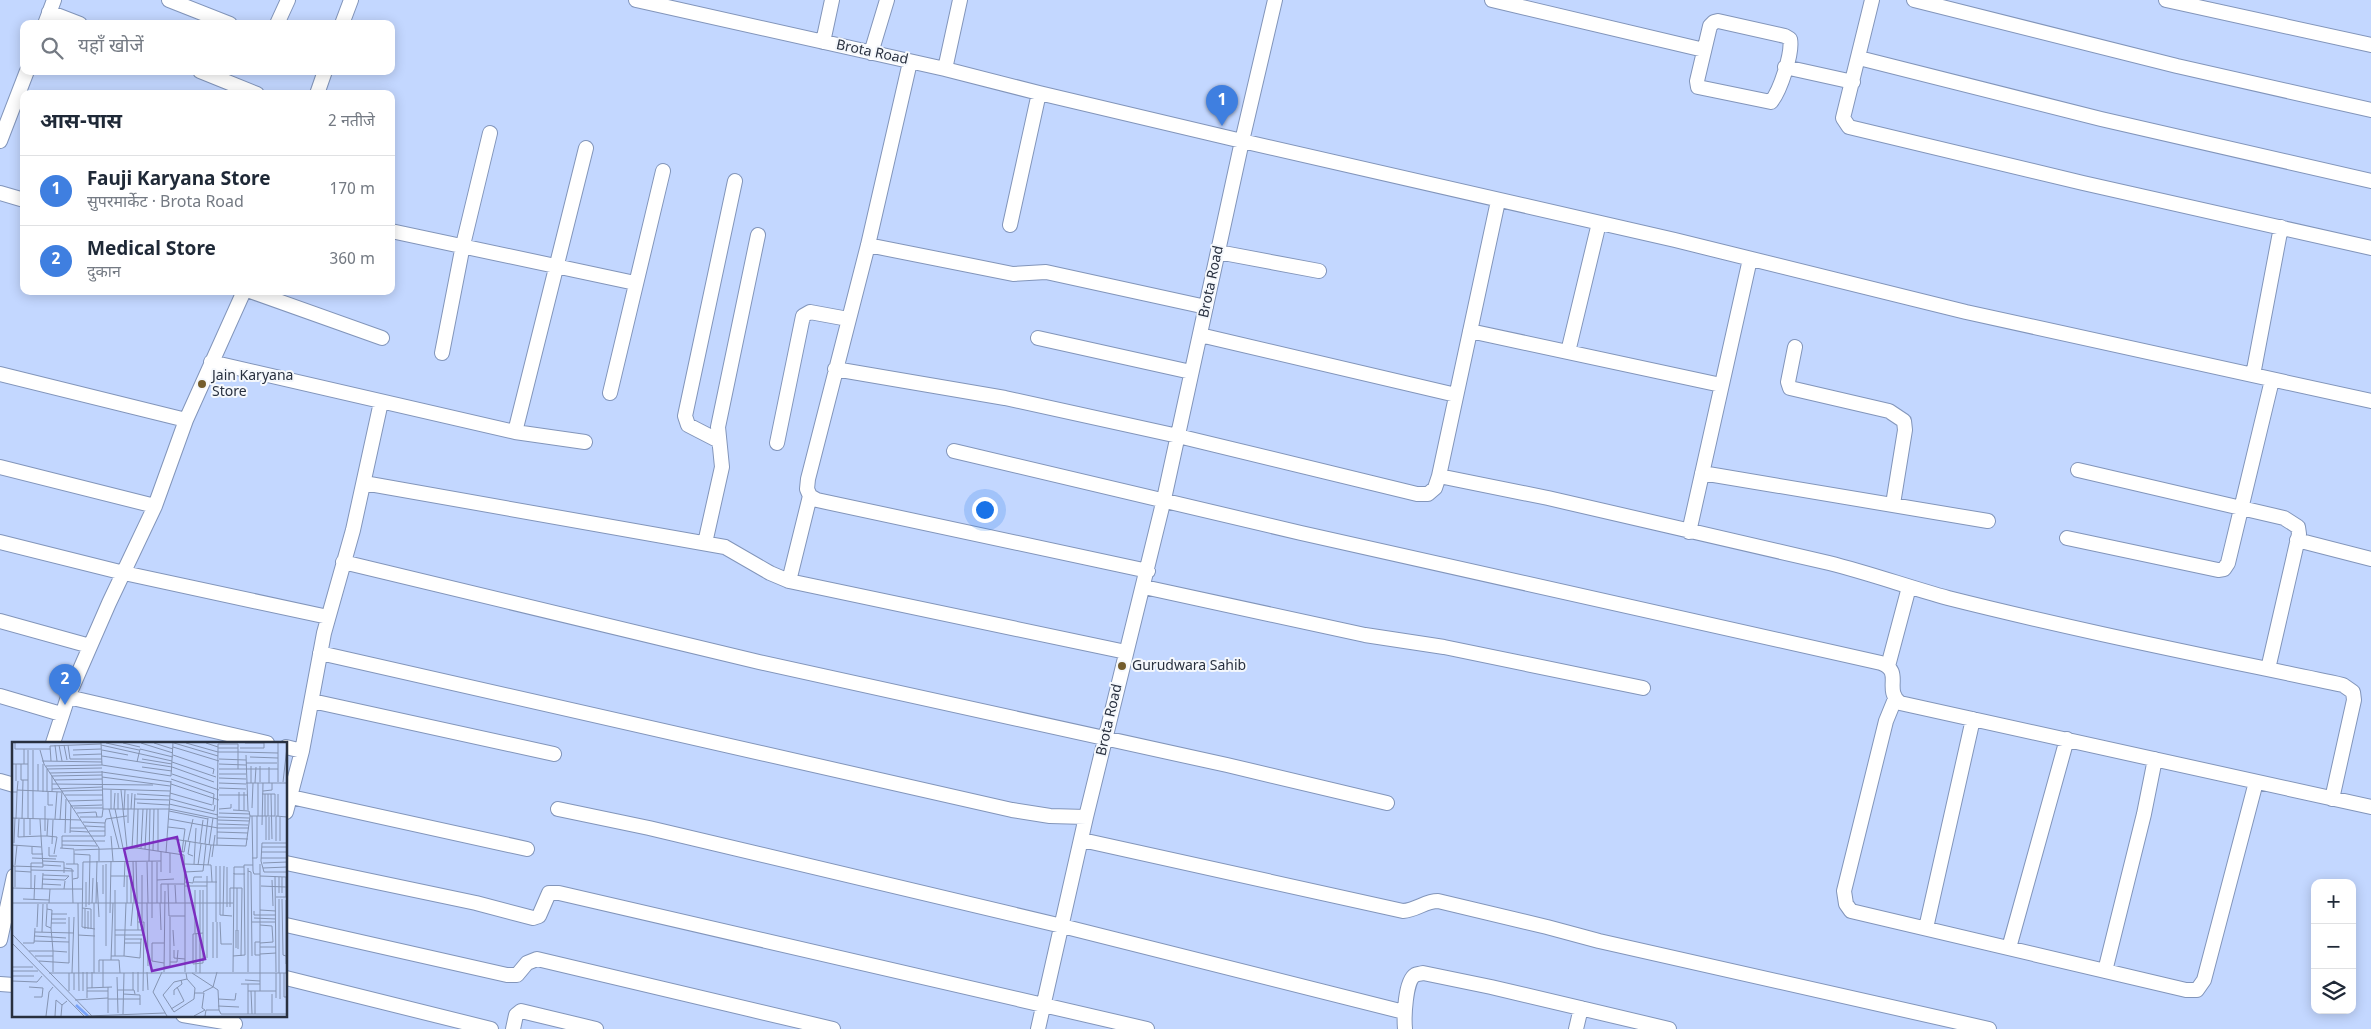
<!DOCTYPE html>
<html lang="hi">
<head>
<meta charset="utf-8">
<style>
	body { margin:0; font-family:Georgia,"Noto Sans Devanagari",serif; background:#f2f2f3; color:#1f2937 }
	.controls { position:absolute; right:15px; bottom:15px; display:grid; overflow:hidden; border-radius:10px; box-shadow:0 2px 12px #0003 }
	.controls button { width:45px; height:45px; display:grid; place-items:center; padding:0; border:0; border-bottom:1px solid #e0e1e3; background:#fff; color:#1f2937; font:25px sans-serif }
	.you { position:absolute; left:984px; top:509px; width:18px; height:18px; margin:-12px; border:4px solid #fff; border-radius:50%; background:#1a73e8; box-shadow:0 0 0 8px #1a73e833 }
	.badge { display:grid; place-items:center; width:32px; height:32px; border-radius:50%; background:#745d2d; color:#fff; font-size:16px; font-weight:700 }
	.pin { position:absolute; translate:-50% -41px; filter:drop-shadow(0 1px 2px #0008) }
	.pin::after { content:''; position:absolute; top:26px; width:18px; height:15px; background:inherit; clip-path:polygon(0 0,100% 0,50% 100%) }
	.list { margin:0; padding:0; list-style:none }
	h2 { display:flex; justify-content:space-between; align-items:center; height:65px; margin:0; padding:0 20px; font-size:21px }
	h2 small { font-size:16px; font-weight:400; color:#747a83 }
	.list li { display:grid; grid-template-columns:32px 1fr auto; gap:15px; align-items:center; box-sizing:border-box; height:70px; padding:0 20px; border-top:1px solid #e0e1e3 }
	.list b { display:block; font-size:19px; white-space:nowrap }
	.list p { margin:0; font-size:16px; white-space:nowrap; color:#747a83 }
	.list em { font-size:16px; font-style:normal; color:#747a83 }
	.icon { flex:none; width:28px; height:28px; fill:none; stroke:currentColor; stroke-width:2; stroke-linecap:round; stroke-linejoin:round }
	.map { position:relative; flex:none; width:2371px; height:1029px; overflow:hidden }
	.search { position:absolute; background:#fff; box-shadow:0 2px 12px #0003; left:20px; top:20px; width:375px; height:55px; display:flex; align-items:center; gap:12px; box-sizing:border-box; padding:0 18px; border-radius:10px; color:#747a83; font-size:19px }
	.panel { position:absolute; background:#fff; box-shadow:0 2px 12px #0003; left:20px; top:90px; width:375px; height:205px; border-radius:10px }
	.map>svg:first-child { display:block }
	.lines { fill:none; stroke-linecap:round; stroke-linejoin:round }
	.street-casing { stroke:#8295ba; stroke-width:16 }
	.street { stroke:#fff; stroke-width:14 }
	.poi-dot { fill:#745d2d; stroke:#f5f8fc; stroke-width:2 }
	.labels { text-anchor:middle; dominant-baseline:central; stroke-width:4; stroke-linejoin:round; paint-order:stroke }
	.street-label { font-size:14px; fill:#28303f; stroke:#f5f8fc }
	.poi-label { font-size:14px; fill:#28303f; stroke:#f5f8fc; text-anchor:start }
	.inset-river { fill:none; stroke:#79a3f9; stroke-width:2.5 }
	.inset-road { fill:none; stroke:#8594b2; stroke-width:1 }
	.view { fill:#7b2cbf; fill-opacity:0.15; stroke:#7b2cbf; stroke-width:2.5 }
	.inset-edge { fill:none; stroke:#28303f; stroke-width:2.5 }
</style>
</head>
<body>
<div class="map">
<svg width="2371" height="1029" viewBox="0 0 2371 1029">
	<rect width="100%" height="100%" fill="#c3d7ff"/>
	<g class="lines">
		<!-- street casing -->
		<g class="street-casing">
			<path id="street" d="M 169,0 L 230,24
				M 636,0 L 945,69 L 1039,93 L 1242,141 L 1164,499 L 1086,817 L 1038,1029
				M 1275,0 L 1242,141 L 1675,240 L 1966,312 L 2371,401
				M 1492,0 L 1704,50
				M 1872,0 L 1843,118 L 1849,127 L 2083,183 L 2371,248
				M 1914,0 L 2177,66 L 2371,110
				M 2166,0 L 2371,45
				M 49,12 L 80,24
				M 1718,21 L 1785,36 L 1790,39 C 1793,53 1780,91 1771,102 L 1698,87 L 1697,81 L 1710,26 L 1714,22 Z
				M 45,24 L 54,0
				M 277,24 L 288,0
				M 342,24 L 351,0
				M 823,42 L 832,0
				M 871,53 L 887,0
				M 1859,58 L 2101,119 L 2371,181
				M 910,62 L 868,245 L 808,479 L 807,489 L 810,496 L 817,500 L 1148,571
				M 1785,67 L 1853,82
				M 945,69 L 960,0
				M 200,71 L 257,94
				M 317,94 L 325,71
				M 0,141 L 27,71
				M 0,193 L 24,200
				M 1010,225 L 1039,93
				M 391,231 L 635,283
				M 868,245 L 1013,274 L 1046,272 L 1206,307
				M 1218,252 L 1319,271
				M 250,291 L 382,338
				M 1470,331 L 1721,385
				M 1200,335 L 1456,395
				M 1038,338 L 1191,372
				M 1795,347 L 1788,382 L 1790,388 L 1889,411 L 1904,421 L 1905,430 L 1893,504
				M 1568,352 L 1599,223
				M 442,353 L 463,245 L 490,133
				M 211,362 L 515,432 L 585,442
				M 835,369 L 1005,398 L 1178,436 L 1417,494 L 1428,494 L 1435,488 L 1439,476 L 1498,201
				M 0,374 L 186,420
				M 2253,375 L 2281,227
				M 610,393 L 663,171
				M 515,432 L 586,148
				M 719,441 L 688,425 L 685,416 L 735,181
				M 777,443 L 803,316 L 810,312 L 848,319
				M 954,451 L 1301,533 L 1881,663 C 1904,672 1883,689 1900,703 L 2371,807
				M 0,467 L 155,506
				M 2078,470 L 2284,518 L 2298,527 L 2299,534 L 2268,669
				M 1702,473 L 1988,521
				M 1439,476 L 1548,498 L 1829,563 C 1869,573 1908,587 1948,598 C 2079,631 2211,657 2343,685 L 2353,692 L 2354,700 L 2332,799
				M 364,483 L 725,547 L 770,573 L 789,581 L 1126,652
				M 1689,532 L 1750,259
				M 2067,538 L 2218,570 L 2224,569 L 2228,563 L 2272,380
				M 2297,540 L 2371,559
				M 0,542 L 124,573 L 328,617
				M 705,543 L 722,467 L 718,427 L 758,235
				M 343,562 L 759,662 L 1227,765 L 1387,803
				M 789,581 L 810,496
				M 1144,587 L 1365,635 L 1444,647 L 1643,688
				M 0,621 L 90,646
				M 320,653 L 1012,810 L 1050,816 L 1086,817
				M 1888,666 L 1909,587
				M 0,696 L 61,714
				M 68,697 L 267,743
				M 1895,699 L 1886,721 L 1844,891 L 1846,904 L 1851,911 L 2186,990 L 2197,990 L 2204,980 L 2256,782
				M 312,701 L 554,754
				M 53,743 L 68,697 L 109,603 L 155,506 L 186,420 L 244,291
				M 286,747 L 302,751
				M 0,781 L 14,785
				M 291,797 L 527,849
				M 558,809 L 649,828 L 1062,926 L 1404,1012
				M 286,812 L 302,751 L 324,633 L 353,530 L 381,402
				M 1082,840 L 1403,911 C 1417,910 1425,901 1438,901 L 1547,927 L 1599,941 L 1989,1029
				M 286,863 L 476,903 L 533,918 L 539,916 L 549,893 L 559,893 L 1147,1029
				M 286,925 L 507,975 L 517,975 L 527,963 L 537,959 L 833,1029
				M 1926,928 L 1973,719
				M 0,940 L 14,876
				M 2009,948 L 2067,739
				M 2105,971 L 2144,814 L 2155,759
				M 286,978 L 491,1029
				M 0,984 L 14,985
				M 183,1015 L 235,1024
				M 513,1029 L 516,1015 L 521,1011 L 596,1029
				M 1405,1029 C 1404,1018 1405,981 1415,975 C 1417,974 1420,974 1423,973 L 1491,987 L 1669,1029
				M 1576,1029 L 1581,1008"/>
		</g>
		<!-- street -->
		<use href="#street" class="street"/>
	</g>
	<!-- markers -->
	<g class="poi-dot">
		<circle cx="202" cy="384" r="5"/>
		<circle cx="1122" cy="666" r="5"/>
	</g>
	<g class="labels">
		<!-- street labels -->
		<g class="street-label">
			<text transform="translate(872 53) rotate(12)">Brota Road</text>
			<text transform="translate(1212 282) rotate(-78)">Brota Road</text>
			<text transform="translate(1110 720) rotate(-77)">Brota Road</text>
		</g>
		<!-- poi labels -->
		<g class="poi-label">
			<text x="212" y="376">Jain Karyana<tspan x="212" dy="16">Store</tspan></text>
			<text x="1132" y="666">Gurudwara Sahib</text>
		</g>
	</g>
	<!-- overview -->
	<g transform="translate(12 742)">
		<rect width="275" height="275" fill="#c3d7ff"/>
		<path class="inset-river" d="M 64,263 L 76,274"/>
		<path class="inset-road" d="M 3,1 L 3,7 L 38,7M 89,1 L 90,23M 94,1 L 127,8M 111,1 L 128,5M 129,1 L 161,11M 142,1 L 161,7M 162,1 L 206,14M 174,1 L 206,10 L 226,10 L 226,27M 194,1 L 206,5 L 206,2 L 226,2 L 226,10 L 266,11M 233,1 L 252,1M 43,3 L 45,19M 47,3 L 50,19M 52,3 L 55,18M 56,3 L 58,17 L 90,17M 89,3 L 160,19M 161,5 L 207,19M 206,6 L 226,6M 228,6 L 252,6 L 252,1M 21,8 L 21,49M 28,8 L 32,22 L 87,106 L 87,119M 61,8 L 89,7M 90,8 L 116,13M 61,13 L 90,12M 161,13 L 202,27 L 201,32M 234,13 L 236,68M 90,14 L 160,25 L 202,40M 238,15 L 266,16M 130,17 L 160,22M 207,17 L 234,18M 30,19 L 90,20M 39,19 L 38,4 L 89,2M 125,20 L 128,7 L 161,15M 160,20 L 204,35M 234,21 L 265,21M 0,22 L 16,22M 9,22 L 9,38 L 16,38M 12,22 L 12,7M 26,22 L 26,49M 31,22 L 31,50M 207,22 L 234,23M 34,24 L 90,23 L 159,34M 248,24 L 248,40M 130,25 L 160,29M 257,25 L 257,41M 207,27 L 266,27M 90,29 L 91,67M 38,31 L 90,30 L 159,40M 160,32 L 207,48M 207,32 L 234,32M 159,34 L 161,1M 90,35 L 158,44M 207,36 L 234,37M 159,37 L 202,52 L 201,63M 42,38 L 90,37M 4,39 L 4,22M 266,40 L 266,1M 271,40 L 275,5M 207,41 L 234,42M 234,41 L 275,41M 239,41 L 239,24M 243,41 L 244,25M 246,41 L 246,74M 40,42 L 141,43M 159,42 L 207,58M 207,46 L 234,47M 40,47 L 90,45M 91,47 L 158,49M 5,48 L 49,50M 99,48 L 99,67M 109,48 L 115,106M 251,49 L 260,48 L 260,41M 0,50 L 5,50 L 6,39M 35,50 L 35,27 L 90,26M 36,50 L 36,63 L 41,63M 40,50 L 40,34 L 90,33M 232,50 L 232,68M 158,51 L 200,63M 125,52 L 158,54M 253,52 L 253,74M 259,52 L 260,97M 266,52 L 266,74M 53,53 L 91,53M 207,53 L 236,53M 122,57 L 157,58M 158,57 L 202,69 L 203,63M 56,59 L 91,58M 125,61 L 157,63M 157,62 L 206,73M 33,64 L 33,89M 59,64 L 90,63M 62,66 L 91,66M 240,66 L 241,41M 97,67 L 107,106M 102,67 L 103,51M 103,67 L 111,106M 106,67 L 106,51M 119,67 L 120,51M 157,67 L 206,77M 207,67 L 219,66 L 219,62M 112,68 L 113,48M 221,68 L 237,69 L 238,74 L 263,74 L 263,52 L 250,52M 227,68 L 227,50M 157,69 L 196,77M 65,71 L 84,70 L 85,75M 207,71 L 238,72M 240,74 L 241,129 L 242,132 L 248,132M 254,74 L 254,98M 256,74 L 256,52M 68,75 L 90,75 L 91,67 L 157,67M 206,75 L 237,76M 257,75 L 257,98M 268,75 L 268,99M 0,76 L 69,78M 4,77 L 5,50M 10,77 L 11,38M 16,77 L 16,8M 21,77 L 21,49M 28,77 L 29,94 L 35,94 L 36,77M 43,77 L 45,50M 157,77 L 206,86 L 237,86M 48,78 L 50,49 L 91,48M 206,78 L 237,79M 71,80 L 93,81 L 93,85M 93,81 L 94,77 L 115,74M 116,81 L 116,52M 206,82 L 236,83M 250,83 L 251,41M 73,84 L 93,85 L 93,94M 156,85 L 173,87 L 170,110M 58,86 L 74,86M 58,89 L 77,90M 77,89 L 93,89M 205,90 L 236,91M 53,91 L 54,57M 58,91 L 59,63M 18,93 L 18,77M 35,94 L 45,95 L 42,112M 99,94 L 101,119M 12,95 L 12,77M 155,96 L 199,103 L 234,104 L 238,74M 205,96 L 236,97M 50,99 L 93,99M 176,99 L 181,77M 178,99 L 176,112 L 181,114M 264,99 L 264,74 L 275,75M 2,101 L 3,76M 188,101 L 191,78M 275,101 L 250,101 L 249,119 L 252,130 L 275,130M 40,102 L 41,78M 193,102 L 196,76M 0,103 L 29,105M 50,103 L 85,104M 197,103 L 201,76M 205,103 L 206,5M 20,105 L 20,112 L 31,112M 37,105 L 37,114 L 45,114M 250,105 L 275,105M 48,106 L 62,107 L 62,122M 50,106 L 50,94 L 93,94M 120,106 L 123,52M 125,106 L 126,67M 129,106 L 131,67M 133,107 L 135,67M 141,108 L 142,67M 146,109 L 146,67M 166,109 L 172,110 L 174,98M 149,110 L 149,130M 250,110 L 275,110M 154,111 L 159,39M 158,111 L 158,131M 62,112 L 78,113 L 77,163M 200,115 L 203,93M 20,116 L 44,117M 240,116 L 245,116 L 245,74M 249,116 L 275,116M 31,119 L 52,120 L 52,131M 121,119 L 122,161M 124,119 L 126,188M 137,119 L 138,67M 140,119 L 140,176M 135,120 L 136,161M 145,120 L 145,161M 251,121 L 275,120M 54,122 L 66,122 L 66,136 L 61,137M 94,122 L 94,204M 173,122 L 199,123 L 200,140M 182,122 L 184,86M 3,123 L 5,103M 31,123 L 49,124M 186,123 L 189,102M 196,123 L 199,103M 0,124 L 31,125 L 29,94 L 6,95 L 7,77M 208,124 L 208,173 L 220,174M 232,125 L 222,125 L 222,132 L 233,132M 52,126 L 60,127 L 61,161M 236,126 L 236,230M 251,126 L 275,125M 19,128 L 62,129M 3,129 L 19,130M 236,129 L 239,130 L 240,214M 173,130 L 191,129 L 194,102M 99,134 L 119,134 L 119,161M 248,134 L 274,135 L 274,155 L 264,155M 263,134 L 264,230M 30,137 L 53,138 L 57,134 L 31,133M 145,138 L 162,137M 260,138 L 261,164M 85,140 L 87,175M 173,140 L 181,141 L 182,135 L 190,135M 182,140 L 205,140M 30,142 L 49,143M 156,142 L 157,174 L 173,174M 163,143 L 164,161M 173,144 L 195,144M 249,144 L 274,145M 3,145 L 3,124M 112,145 L 113,119M 0,146 L 38,147 L 37,161M 19,147 L 19,121 L 31,121M 30,147 L 31,131M 38,147 L 52,147 L 53,139M 52,147 L 70,147M 191,148 L 191,221 L 181,222 L 181,192 L 191,191M 267,151 L 267,135M 270,151 L 270,135M 91,152 L 91,123M 11,157 L 37,158M 267,157 L 267,231M 270,157 L 271,213 L 274,214M 22,158 L 23,133M 274,158 L 274,222M 0,161 L 173,161 L 172,113 L 125,106 L 63,108M 66,161 L 67,249M 80,161 L 81,136M 82,161 L 82,231M 84,161 L 85,119M 115,161 L 115,134M 135,161 L 136,224M 148,161 L 149,188M 149,161 L 149,142 L 173,142M 74,165 L 74,140M 215,165 L 215,125M 218,165 L 218,146 L 230,146M 70,166 L 79,167 L 79,187M 35,167 L 34,184 L 39,186 L 40,168 L 35,167 L 35,162M 73,167 L 73,187M 248,168 L 264,169M 76,169 L 76,187M 242,169 L 242,173 L 264,173M 98,171 L 99,119M 39,172 L 55,172M 211,173 L 212,124M 242,176 L 264,177M 39,177 L 54,177M 130,179 L 130,133M 126,180 L 132,180 L 131,249M 201,180 L 201,216M 204,180 L 204,124M 205,180 L 205,216M 208,180 L 209,202 L 220,202M 240,180 L 263,180M 39,181 L 54,181M 119,184 L 121,161M 25,185 L 26,162M 83,187 L 70,185 L 71,120 L 149,119M 103,188 L 131,188M 161,188 L 162,204M 224,188 L 224,206M 225,189 L 225,146M 23,190 L 62,191M 30,190 L 31,162M 183,191 L 183,148M 0,192 L 80,274M 66,193 L 83,194M 103,193 L 132,193M 23,194 L 54,196M 113,197 L 130,197M 22,199 L 57,200M 0,201 L 72,274M 11,201 L 22,201 L 23,186M 113,201 L 129,201M 152,201 L 140,201 L 140,219 L 152,221M 248,201 L 261,200 L 260,184 L 248,183M 248,205 L 264,205M 226,207 L 226,188M 162,208 L 162,216 L 173,217M 17,209 L 41,209 L 39,186M 248,212 L 264,211M 248,213 L 243,213 L 243,200 L 248,200M 23,214 L 41,214M 99,214 L 103,214 L 103,148M 103,214 L 112,214 L 114,161M 112,214 L 128,216 L 129,197M 221,214 L 233,213 L 232,123 L 241,123M 229,214 L 230,146M 0,215 L 0,234 L 22,234M 195,216 L 195,134M 91,218 L 91,245M 99,218 L 101,161M 27,219 L 57,221M 158,220 L 165,220 L 166,208M 57,221 L 57,175M 0,225 L 21,225M 152,225 L 158,224 L 158,175M 0,229 L 26,229M 41,230 L 41,209 L 55,210M 80,230 L 80,246M 87,230 L 87,218 L 107,218 L 108,231M 121,230 L 121,248M 135,230 L 136,248M 150,230 L 141,250 L 155,274M 152,230 L 153,149M 173,230 L 173,161 L 221,161M 184,230 L 184,191M 221,230 L 222,131M 37,231 L 275,231M 60,231 L 62,175M 174,231 L 175,237 L 162,240 L 151,253 L 162,270 L 182,257 L 183,246 L 175,237M 180,231 L 206,248 L 207,268M 188,231 L 188,148M 264,231 L 264,256M 268,231 L 268,257M 272,231 L 272,255 L 275,255M 105,235 L 106,271M 233,238 L 248,239M 0,239 L 25,240 L 30,234M 229,242 L 248,242M 236,242 L 236,272M 17,245 L 31,246 L 30,255 L 22,255M 75,246 L 100,245M 62,248 L 62,231M 106,248 L 122,248 L 123,252M 57,249 L 57,231M 71,249 L 71,230M 75,249 L 96,249M 236,249 L 264,249M 239,249 L 240,272M 243,249 L 243,272M 248,249 L 248,122M 126,250 L 126,230M 191,250 L 201,245 L 205,230M 111,252 L 128,253 L 128,263M 162,253 L 162,248 L 170,242 L 169,238M 75,256 L 75,230M 96,257 L 128,257M 206,257 L 223,258 L 224,251M 63,258 L 96,256M 206,264 L 227,265M 159,267 L 172,259 L 165,245M 96,271 L 96,245M 260,271 L 260,252M 111,272 L 112,231M 34,274 L 37,250 L 41,245M 43,274 L 44,258 L 50,263M 49,274 L 50,263 L 55,259M 76,274 L 153,271M 182,274 L 193,268 L 190,266 L 192,251 L 183,251M 193,274 L 194,268 L 207,268 L 209,272 L 275,272"/>
		<path class="view" d="M 165,95 L 193,217 L 140,229 L 112,107 Z"/>
		<rect width="275" height="275" class="inset-edge"/>
	</g>
</svg>
<div class="controls">
<button>+</button>
<button>−</button>
<button><svg class="icon" aria-label="layers" viewBox="0 0 24 24"><path d="M12 4l9 5-9 5-9-5zM3 14l9 5 9-5"/></svg></button>
</div>
<div class="you"></div>
<div class="pin badge" style="left:1222px;top:126px;background:#3f7fe0">1</div>
<div class="pin badge" style="left:65px;top:705px;background:#3f7fe0">2</div>
<div class="search"><svg class="icon" aria-label="search" viewBox="0 0 24 24"><circle cx="10" cy="10" r="6"/><path d="M15 15l6 6"/></svg>यहाँ खोजें</div>
<section class="panel">
<h2>आस-पास<small>2 नतीजे</small></h2>
<ul class="list">
<li><span class="badge" style="background:#3f7fe0">1</span><div><b>Fauji Karyana Store</b><p>सुपरमार्केट · Brota Road</p></div><em>170 m</em></li>
<li><span class="badge" style="background:#3f7fe0">2</span><div><b>Medical Store</b><p>दुकान</p></div><em>360 m</em></li>
</ul>
</section>
</div>
</body>
</html>
